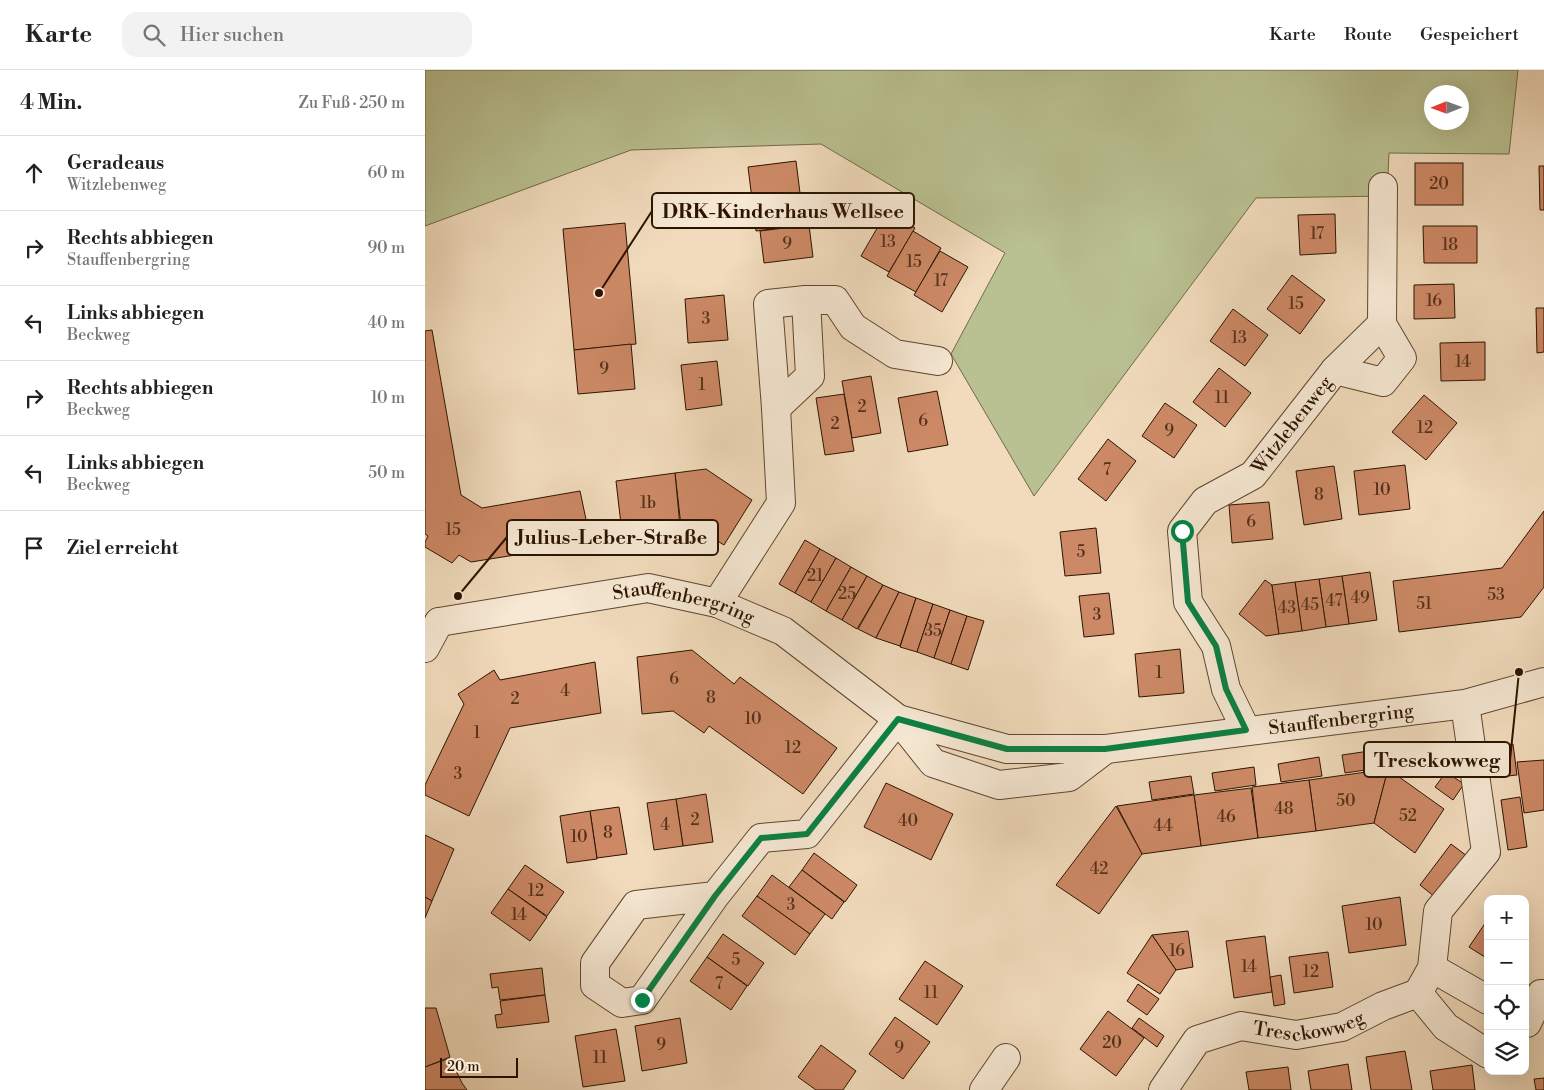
<!DOCTYPE html>
<html lang="de">
<head>
<meta charset="utf-8">
<style>
	body { margin:0; font-family:"Libre Bodoni",serif; background:#f2f2f2; color:#222 }
	.controls { position:absolute; right:15px; bottom:15px; display:grid; overflow:hidden; border-radius:10px; box-shadow:0 5px 20px #0002 }
	.controls button { width:45px; height:45px; display:grid; place-items:center; padding:0; border:0; border-bottom:1px solid #e0e0e0; background:#fff; color:#222; font:25px sans-serif }
	.compass { position:absolute; left:999px; top:15px; width:45px; height:45px; border-radius:50%; background:#fff; box-shadow:0 5px 20px #0002; rotate:269deg }
	.scale { position:absolute; left:15px; bottom:12px; width:78px; box-sizing:border-box; padding-left:5px; border:2px solid #2c1401; border-top:0; font-size:14px; line-height:18px; white-space:nowrap; color:#2c1401; -webkit-text-stroke:4px #f6e8d3; paint-order:stroke }
	.stop { position:absolute; width:15px; height:15px; margin:-11px; border:4px solid #0b8043; border-radius:50%; background:#fff }
	.stop.end { background:#0b8043; border-color:#fff; box-shadow:0 1px 5px #0008 }
	.list { margin:0; padding:0; list-style:none }
	h2 { display:flex; justify-content:space-between; align-items:center; height:65px; margin:0; padding:0 20px; font-size:21px }
	h2 small { font-size:16px; font-weight:400; color:#767676 }
	.list li { display:grid; grid-template-columns:32px 1fr auto; gap:15px; align-items:center; box-sizing:border-box; height:75px; padding:0 20px; border-top:1px solid #e0e0e0 }
	.list b { display:block; font-size:19px; white-space:nowrap }
	.list p { margin:0; font-size:16px; white-space:nowrap; color:#767676 }
	.list em { font-size:16px; font-style:normal; color:#767676 }
	.icon { flex:none; width:28px; height:28px; fill:none; stroke:currentColor; stroke-width:2; stroke-linecap:round; stroke-linejoin:round }
	.map { position:relative; flex:none; width:1119px; height:1020px; overflow:hidden }
	header { display:flex; align-items:center; gap:30px; box-sizing:border-box; height:70px; padding:0 25px; background:#fff; border-bottom:1px solid #e0e0e0 }
	header strong { font-size:24px }
	nav { display:flex; gap:28px; margin-inline-start:auto; font-size:18px }
	.search { width:350px; height:45px; background:#f2f2f2; display:flex; align-items:center; gap:12px; box-sizing:border-box; padding:0 18px; border-radius:15px; color:#767676; font-size:19px }
	main { display:flex }
	aside { flex:1; background:#fff }
	.map>svg:first-child { display:block }
</style>
</head>
<body>
<header>
<strong>Karte</strong>
<div class="search"><svg class="icon" aria-label="search" viewBox="0 0 24 24"><circle cx="10" cy="10" r="6"/><path d="M15 15l6 6"/></svg>Hier suchen</div>
<nav><a>Karte</a><a>Route</a><a>Gespeichert</a></nav>
</header>
<main>
<aside>
<h2>4 Min.<small>Zu Fuß · 250 m</small></h2>
<ul class="list">
<li><svg class="icon" aria-label="ahead" viewBox="0 0 24 24"><path d="M12 20V5M6 11l6-6 6 6"/></svg><div><b>Geradeaus</b><p>Witzlebenweg</p></div><em>60 m</em></li>
<li><svg class="icon" aria-label="right" viewBox="0 0 24 24"><path d="M7 20v-9h11M14 6l5 5-5 5"/></svg><div><b>Rechts abbiegen</b><p>Stauffenbergring</p></div><em>90 m</em></li>
<li><svg class="icon" aria-label="left" viewBox="0 0 24 24"><path d="M17 20v-9H6M10 6l-5 5 5 5"/></svg><div><b>Links abbiegen</b><p>Beckweg</p></div><em>40 m</em></li>
<li><svg class="icon" aria-label="right" viewBox="0 0 24 24"><path d="M7 20v-9h11M14 6l5 5-5 5"/></svg><div><b>Rechts abbiegen</b><p>Beckweg</p></div><em>10 m</em></li>
<li><svg class="icon" aria-label="left" viewBox="0 0 24 24"><path d="M17 20v-9H6M10 6l-5 5 5 5"/></svg><div><b>Links abbiegen</b><p>Beckweg</p></div><em>50 m</em></li>
<li><svg class="icon" aria-label="arrive" viewBox="0 0 24 24"><path d="M6 21V4h12l-3 4 3 4H6"/></svg><div><b>Ziel erreicht</b></div></li>
</ul>
</aside>
<div class="map">
<svg width="1119" height="1020" viewBox="0 0 1119 1020">
	<rect width="100%" height="100%" fill="#f1dbbc"/>
	<filter id="stains"><feTurbulence type="fractalNoise" baseFrequency=".004" numOctaves="4"/><feColorMatrix values="0 0 0 0 .2 0 0 0 0 .09 0 0 0 0 .02 0 0 0 .5 -.17"/></filter>
	<radialGradient id="worn" r=".72"><stop offset=".6" stop-color="#630" stop-opacity="0"/><stop offset="1" stop-color="#630" stop-opacity=".3"/></radialGradient>
	<!-- green -->
	<path fill="#b9c091" stroke="#726a49" fill-rule="evenodd" d="M0,0H1093L1084,84L964,83L962,126L831,128L609,426L526,284L580,183L396,74L206,80L0,156ZM1006,22H1036V52H1006Z"/>
	<!-- building -->
	<g fill="#cd8966" stroke="#2c1401">
		<polygon points="371,91 379,155 331,161 323,97"/>
		<rect x="990" y="93" width="48" height="42"/>
		<polygon points="1114,96 1119,96 1119,140 1115,140"/>
		<polygon points="462,141 490,158 464,202 436,186"/>
		<polygon points="910,144 911,183 875,185 873,145"/>
		<polygon points="200,153 211,274 149,280 138,159"/>
		<polygon points="384,155 388,187 339,193 335,161"/>
		<polygon points="998,156 1052,156 1052,193 999,193"/>
		<polygon points="488,161 516,178 491,222 462,206"/>
		<polygon points="515,181 543,197 517,242 489,225"/>
		<polygon points="867,205 900,230 875,264 842,239"/>
		<polygon points="1029,214 1030,248 989,249 989,215"/>
		<polygon points="299,225 303,270 263,273 260,229"/>
		<polygon points="1111,238 1119,238 1119,282 1112,283"/>
		<polygon points="808,239 843,265 820,296 785,271"/>
		<polygon points="7,260 36,425 57,438 155,421 166,473 46,492 34,485 27,493 0,477 0,472 3,466 0,464 0,261"/>
		<polygon points="1060,272 1060,310 1016,311 1015,273"/>
		<polygon points="206,274 210,319 153,324 149,280"/>
		<polygon points="292,291 297,335 261,340 256,295"/>
		<polygon points="794,298 826,323 800,357 768,332"/>
		<polygon points="446,306 456,363 427,368 417,311"/>
		<polygon points="512,321 523,375 483,382 473,328"/>
		<polygon points="419,324 429,381 400,385 391,328"/>
		<polygon points="999,325 1032,353 1001,390 967,362"/>
		<polygon points="740,333 772,355 749,388 717,366"/>
		<polygon points="683,369 711,391 681,431 653,409"/>
		<polygon points="980,395 985,439 934,445 929,401"/>
		<polygon points="909,396 917,449 879,455 871,401"/>
		<polygon points="281,399 327,430 299,475 265,454 256,456 250,403"/>
		<polygon points="250,403 255,456 197,463 191,411"/>
		<polygon points="844,432 848,469 807,473 804,435"/>
		<polygon points="1119,441 1119,517 1096,547 974,562 968,511 1077,498"/>
		<polygon points="671,458 676,503 640,506 635,462"/>
		<polygon points="380,470 395,479 370,523 354,514"/>
		<polygon points="395,479 411,488 386,532 370,523"/>
		<polygon points="411,488 426,497 401,541 386,532"/>
		<polygon points="426,497 442,506 417,550 401,541"/>
		<polygon points="945,502 952,550 924,554 917,506"/>
		<polygon points="442,506 458,515 432,559 417,550"/>
		<polygon points="917,506 924,554 901,557 894,509"/>
		<polygon points="894,509 901,557 877,561 870,512"/>
		<polygon points="840,510 847,515 854,564 841,566 814,544"/>
		<polygon points="870,512 877,561 854,564 847,515"/>
		<polygon points="458,515 474,522 451,568 433,559"/>
		<polygon points="474,522 491,528 475,576 451,568"/>
		<polygon points="684,523 689,564 659,567 654,526"/>
		<polygon points="491,528 508,534 492,582 475,577"/>
		<polygon points="508,534 525,540 509,588 492,582"/>
		<polygon points="525,540 542,546 526,594 509,588"/>
		<polygon points="542,546 559,551 543,600 526,594"/>
		<polygon points="755,579 759,623 714,627 710,584"/>
		<polygon points="267,580 309,614 315,607 412,678 378,724 284,656 279,663 248,641 217,644 212,587"/>
		<polygon points="170,592 176,643 85,658 44,746 0,725 0,715 39,634 33,624 69,600 75,610"/>
		<polygon points="1088,674 1092,705 1073,707 1069,676"/>
		<polygon points="958,679 961,697 920,703 917,685"/>
		<polygon points="894,687 897,706 856,712 853,694"/>
		<polygon points="1119,690 1119,740 1099,743 1092,692"/>
		<polygon points="829,697 831,715 790,721 787,703"/>
		<polygon points="963,699 949,753 891,761 884,710"/>
		<polygon points="963,699 1019,739 990,783 949,753"/>
		<polygon points="1021,702 1039,714 1028,730 1010,717"/>
		<polygon points="766,706 769,724 727,730 724,712"/>
		<polygon points="884,710 891,761 833,768 827,717"/>
		<polygon points="461,713 528,744 506,790 439,757"/>
		<polygon points="826,718 833,768 776,776 769,725"/>
		<polygon points="281,724 288,772 258,776 251,729"/>
		<polygon points="769,725 776,776 717,784 692,736"/>
		<polygon points="1095,727 1102,777 1083,780 1076,730"/>
		<polygon points="251,729 258,776 229,780 222,733"/>
		<polygon points="691,736 717,784 674,844 631,815"/>
		<polygon points="194,737 202,784 172,788 165,741"/>
		<polygon points="165,741 172,789 142,793 135,746"/>
		<polygon points="0,765 29,779 7,831 0,827"/>
		<polygon points="1026,774 1042,786 1010,827 995,815"/>
		<polygon points="389,783 432,815 420,832 377,800"/>
		<polygon points="100,795 139,822 122,846 83,819"/>
		<polygon points="377,800 419,832 407,849 364,817"/>
		<polygon points="347,805 400,844 385,864 332,826"/>
		<polygon points="83,819 122,847 105,871 66,843"/>
		<polygon points="332,826 385,864 370,885 317,846"/>
		<polygon points="0,827 7,831 0,848"/>
		<polygon points="975,827 981,875 924,883 917,836"/>
		<polygon points="1063,849 1063,889 1044,877"/>
		<polygon points="763,861 768,897 751,900 727,865"/>
		<polygon points="298,864 339,893 323,916 282,887"/>
		<polygon points="727,865 751,900 735,924 702,903"/>
		<polygon points="840,866 847,922 809,928 801,871"/>
		<polygon points="903,882 908,917 869,923 864,887"/>
		<polygon points="282,887 322,916 306,940 265,911"/>
		<polygon points="500,891 538,916 512,955 474,929"/>
		<polygon points="117,898 120,925 75,930 73,917 67,918 65,904"/>
		<polygon points="856,905 860,934 849,936 845,907"/>
		<polygon points="713,914 734,929 722,945 702,931"/>
		<polygon points="120,925 124,952 72,958 70,945 77,944 75,931"/>
		<polygon points="0,938 11,938 25,987 0,997"/>
		<polygon points="683,941 719,968 691,1006 655,979"/>
		<polygon points="470,947 505,972 478,1009 444,984"/>
		<polygon points="255,948 262,993 217,1001 210,956"/>
		<polygon points="714,948 739,966 732,977 707,958"/>
		<polygon points="191,959 200,1011 158,1017 150,966"/>
		<polygon points="396,975 431,1001 418,1020 391,1020 373,1007"/>
		<polygon points="980,981 987,1020 946,1020 941,987"/>
		<polygon points="25,988 37,1013 42,1020 0,1020 0,997"/>
		<polygon points="923,994 927,1020 886,1020 883,1001"/>
		<polygon points="1047,995 1050,1020 1008,1020 1005,1001"/>
		<polygon points="863,997 866,1020 824,1020 821,1002"/>
		<polygon points="1119,1008 1119,1020 1111,1020 1109,1009"/>
	</g>
	<g fill="none" stroke-linecap="round" stroke-linejoin="round">
		<defs>
			<g id="minor">
				<polyline points="910,300 958,312 977,288 957,254 958,117"/>
				<polyline points="351,338 385,306 381,230"/>
				<polyline points="292,533 356,433 351,338 343,234 381,230 410,230 428,257 470,284 513,291"/>
				<path id="s1" d="M14,552L223,518L292,533L358,561L473,649L508,693L574,715L644,707L681,679"/>
				<polyline points="0,578 14,552"/>
				<path id="s2" d="M473,649L582,679H681L1040,634L1119,612"/>
				<path id="s3" d="M821,660L801,619L791,576L763,532L757,461L780,431L828,405L910,300L957,254"/>
				<polyline points="290,826 217,930 197,933 170,915 170,893 211,835 290,826 336,768 382,764 473,649"/>
				<polyline points="1007,898 1063,930"/>
				<polyline points="993,923 1007,898 1013,841 1061,782 1040,634"/>
				<polyline points="1100,952 1102,953 1116,924 1119,924"/>
				<polyline points="559,1020 581,988"/>
				<path id="s4" d="M738,1020L772,970L816,956L871,965L917,957L958,936L993,923L1021,957L1063,984"/>
			</g>
		</defs>
		<!-- minor casing -->
		<use href="#minor" stroke="#5d4630" stroke-width="30"/>
		<!-- minor -->
		<use href="#minor" stroke="#f6e8d3" stroke-width="28"/>
	</g>
	<g fill="none" stroke-linecap="round" stroke-linejoin="round">
		<!-- route -->
		<polyline stroke="#0b8043" stroke-width="6" points="217,930 290,826 336,768 382,764 473,649 582,679 680,679 821,660 801,619 791,576 763,532 757,461"/>
	</g>
	<g text-anchor="middle" dominant-baseline="central" stroke-width="5" stroke-linejoin="round" paint-order="stroke">
		<!-- number labels -->
		<g font-size="16" fill="#54311a">
			<text x="1014" y="114">20</text>
			<text x="892" y="164">17</text>
			<text x="463" y="172">13</text>
			<text x="362" y="174">9</text>
			<text x="1025" y="175">18</text>
			<text x="489" y="192">15</text>
			<text x="516" y="211">17</text>
			<text x="1009" y="231">16</text>
			<text x="871" y="234">15</text>
			<text x="281" y="249">3</text>
			<text x="814" y="268">13</text>
			<text x="1038" y="292">14</text>
			<text x="179" y="299">9</text>
			<text x="277" y="315">1</text>
			<text x="797" y="328">11</text>
			<text x="437" y="337">2</text>
			<text x="498" y="351">6</text>
			<text x="410" y="354">2</text>
			<text x="1000" y="358">12</text>
			<text x="744" y="361">9</text>
			<text x="682" y="400">7</text>
			<text x="957" y="420">10</text>
			<text x="894" y="425">8</text>
			<text x="223" y="433">1b</text>
			<text x="826" y="452">6</text>
			<text x="28" y="460">15</text>
			<text x="656" y="482">5</text>
			<text x="390" y="506">21</text>
			<text x="422" y="524">25</text>
			<text x="1071" y="525">53</text>
			<text x="935" y="528">49</text>
			<text x="909" y="531">47</text>
			<text x="999" y="534">51</text>
			<text x="885" y="535">45</text>
			<text x="862" y="538">43</text>
			<text x="672" y="545">3</text>
			<text x="508" y="561">35</text>
			<text x="734" y="603">1</text>
			<text x="249" y="609">6</text>
			<text x="140" y="621">4</text>
			<text x="286" y="628">8</text>
			<text x="90" y="629">2</text>
			<text x="328" y="649">10</text>
			<text x="52" y="663">1</text>
			<text x="368" y="678">12</text>
			<text x="33" y="704">3</text>
			<text x="921" y="731">50</text>
			<text x="859" y="739">48</text>
			<text x="983" y="746">52</text>
			<text x="801" y="747">46</text>
			<text x="270" y="750">2</text>
			<text x="483" y="751">40</text>
			<text x="240" y="755">4</text>
			<text x="738" y="756">44</text>
			<text x="183" y="763">8</text>
			<text x="154" y="767">10</text>
			<text x="674" y="799">42</text>
			<text x="111" y="821">12</text>
			<text x="366" y="835">3</text>
			<text x="94" y="845">14</text>
			<text x="949" y="855">10</text>
			<text x="752" y="881">16</text>
			<text x="311" y="890">5</text>
			<text x="824" y="897">14</text>
			<text x="886" y="902">12</text>
			<text x="294" y="914">7</text>
			<text x="506" y="923">11</text>
			<text x="687" y="973">20</text>
			<text x="236" y="975">9</text>
			<text x="474" y="978">9</text>
			<text x="175" y="988">11</text>
		</g>
		<!-- street labels -->
		<g font-size="19" fill="#2c1401" stroke="#f6e8d3">
			<text stroke="none"><textPath href="#s3" startOffset="369">Witzlebenweg</textPath></text>
			<text stroke="none"><textPath href="#s1" startOffset="249">Stauffenbergring</textPath></text>
			<text stroke="none"><textPath href="#s2" startOffset="449">Stauffenbergring</textPath></text>
			<text stroke="none"><textPath href="#s4" startOffset="176">Tresckowweg</textPath></text>
		</g>
	</g>
	<!-- callouts -->
	<path fill="none" stroke="#2c1401" stroke-width="2" d="M174 223L227 141M33 526L82 467M1094 602L1085 690"/>
	<g fill="#2c1401" stroke="#f6e8d3" stroke-width="2">
		<circle cx="174" cy="223" r="5"/>
		<circle cx="33" cy="526" r="5"/>
		<circle cx="1094" cy="602" r="5"/>
	</g>
	<g fill="#f6e8d3" stroke="#2c1401" stroke-width="2">
		<rect x="227" y="123" width="262" height="35" rx="5"/>
		<rect x="82" y="450" width="211" height="35" rx="5"/>
		<rect x="939" y="672" width="146" height="35" rx="5"/>
	</g>
	<g font-size="20" text-anchor="middle" font-weight="bold" fill="#2c1401">
		<text x="358" y="148">DRK-Kinderhaus Wellsee</text>
		<text x="187" y="474">Julius-Leber-Straße</text>
		<text x="1012" y="697">Tresckowweg</text>
	</g>
	<rect width="100%" height="100%" filter="url(#stains)"/>
	<rect width="100%" height="100%" fill="url(#worn)"/>
</svg>
<div class="controls">
<button>+</button>
<button>−</button>
<button><svg class="icon" aria-label="locate" viewBox="0 0 24 24"><circle cx="12" cy="12" r="6"/><path d="M12 2v4M12 18v4M2 12h4M18 12h4"/></svg></button>
<button><svg class="icon" aria-label="layers" viewBox="0 0 24 24"><path d="M12 4l9 5-9 5-9-5zM3 14l9 5 9-5"/></svg></button>
</div>
<svg class="compass" viewBox="-18 -18 36 36"><path d="M0-13l5 13h-10z" fill="#e53935"/><path d="M0 13l5-13h-10z" fill="#767676"/></svg>
<div class="scale">20 m</div>
<div class="stop" style="left:757px;top:461px"></div>
<div class="stop end" style="left:217px;top:930px"></div>
</div>
</main>
</body>
</html>
